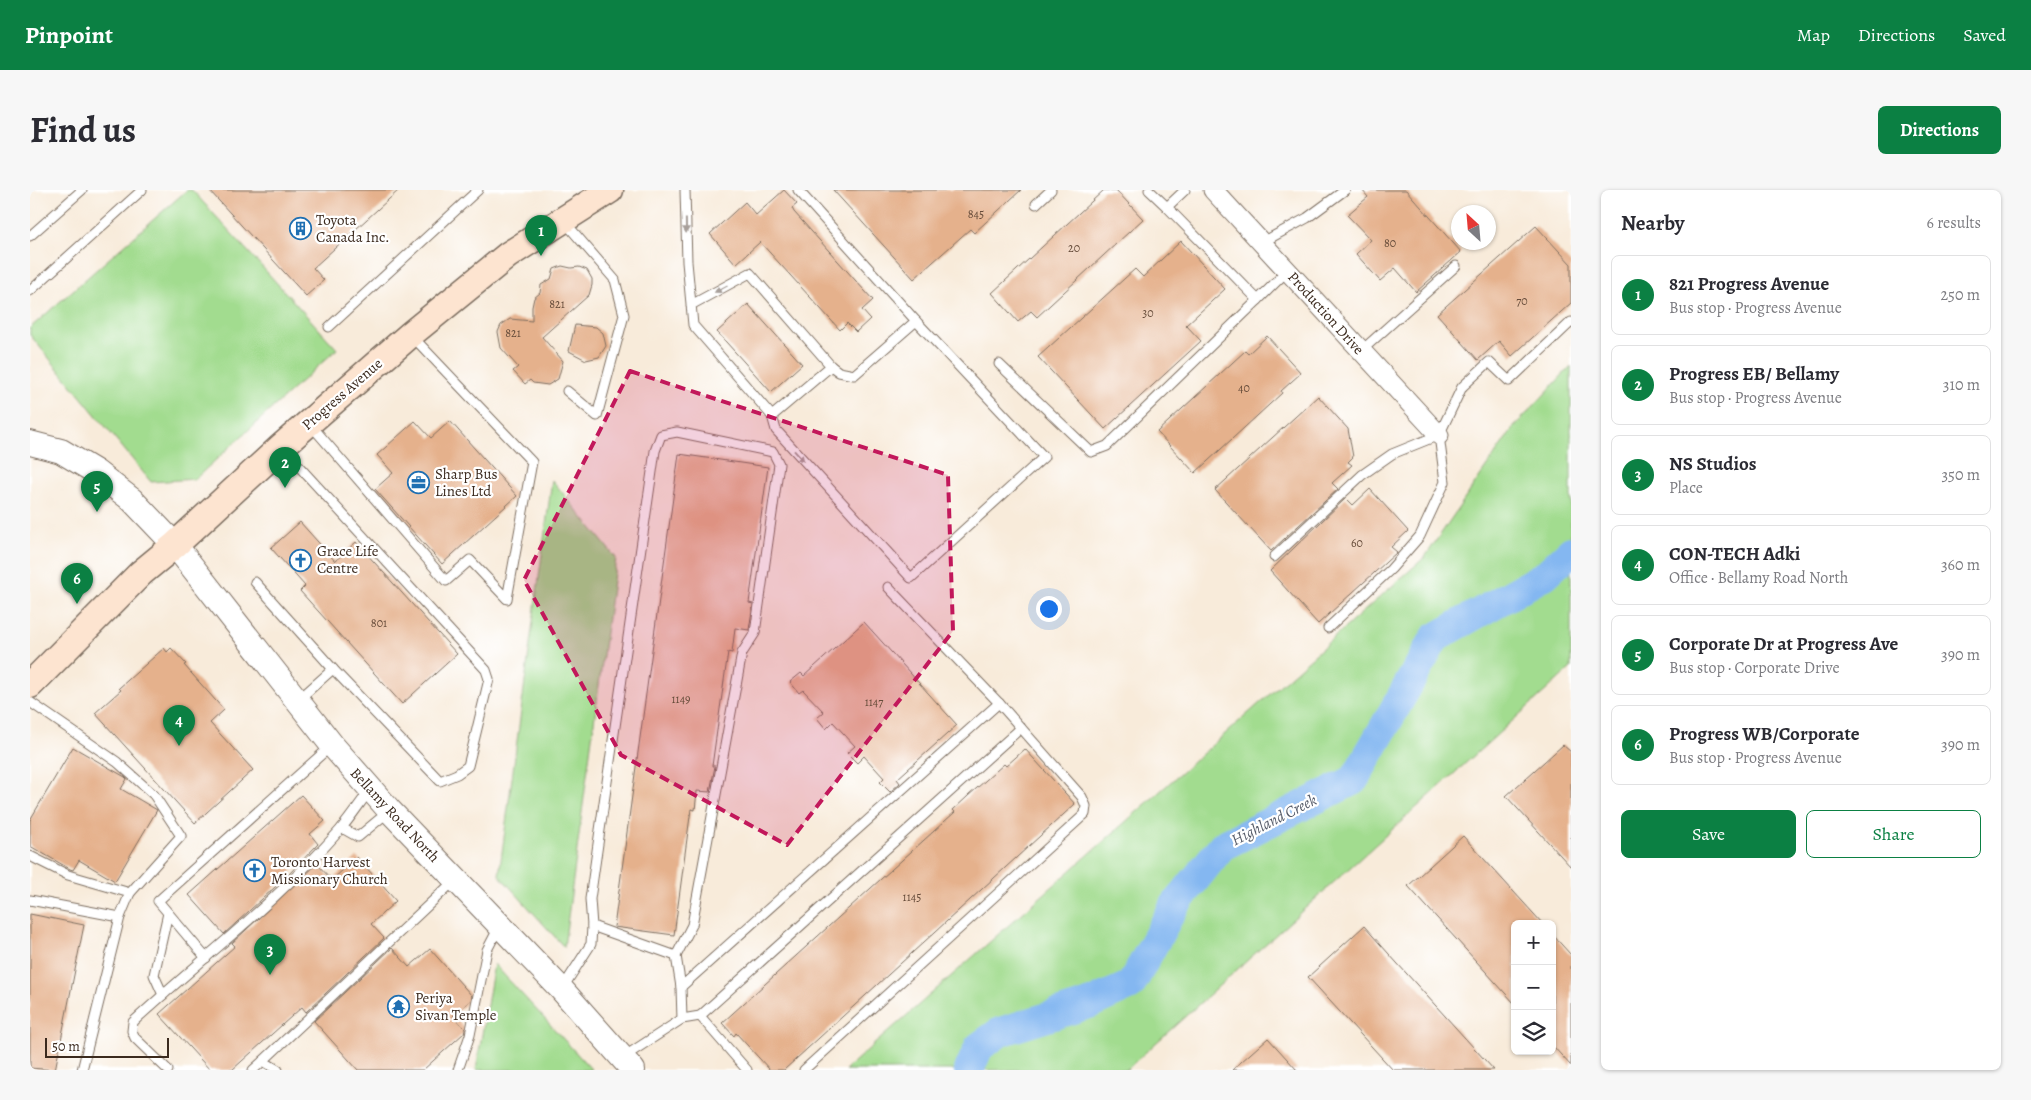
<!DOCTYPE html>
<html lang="en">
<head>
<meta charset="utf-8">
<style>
	body { margin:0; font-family:Alegreya,serif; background:#f7f7f7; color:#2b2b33 }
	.controls { position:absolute; right:15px; bottom:15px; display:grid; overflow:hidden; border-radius:8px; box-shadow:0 1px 4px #0004 }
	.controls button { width:45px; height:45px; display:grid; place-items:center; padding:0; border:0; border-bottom:1px solid #e1e1e2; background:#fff; color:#2b2b33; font:25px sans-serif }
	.compass { position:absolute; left:1421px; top:15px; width:45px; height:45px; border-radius:50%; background:#fff; box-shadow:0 1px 4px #0004; rotate:334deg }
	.scale { position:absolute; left:15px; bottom:12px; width:124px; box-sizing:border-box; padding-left:5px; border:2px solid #3b2a1e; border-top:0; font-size:14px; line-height:18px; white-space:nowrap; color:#3b2a1e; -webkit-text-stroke:4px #fff; paint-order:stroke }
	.you { position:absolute; left:1018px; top:418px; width:18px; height:18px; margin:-12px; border:4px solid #fff; border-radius:50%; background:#1a73e8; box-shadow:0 0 0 8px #1a73e833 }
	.badge { display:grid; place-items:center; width:32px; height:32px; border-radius:50%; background:#0b8043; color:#fff; font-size:16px; font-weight:700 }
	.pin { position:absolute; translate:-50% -41px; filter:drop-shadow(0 1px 2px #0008) }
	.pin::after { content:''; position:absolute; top:26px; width:18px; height:15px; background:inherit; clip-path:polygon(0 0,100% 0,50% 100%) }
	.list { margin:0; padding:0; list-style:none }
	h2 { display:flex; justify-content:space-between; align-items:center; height:65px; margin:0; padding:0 20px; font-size:21px }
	h2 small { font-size:16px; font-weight:400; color:#7c7c81 }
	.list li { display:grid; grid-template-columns:32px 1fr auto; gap:15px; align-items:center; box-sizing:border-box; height:80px; margin:0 10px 10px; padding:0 10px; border:1px solid #e1e1e2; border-radius:8px }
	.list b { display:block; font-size:19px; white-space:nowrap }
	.list p { margin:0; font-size:16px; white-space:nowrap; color:#7c7c81 }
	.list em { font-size:16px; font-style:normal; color:#7c7c81 }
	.actions { display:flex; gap:10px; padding:15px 20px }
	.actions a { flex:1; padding:11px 0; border:1px solid #0b8043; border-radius:8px; text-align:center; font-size:18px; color:#0b8043 }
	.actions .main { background:#0b8043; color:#fff }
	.icon { flex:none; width:28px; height:28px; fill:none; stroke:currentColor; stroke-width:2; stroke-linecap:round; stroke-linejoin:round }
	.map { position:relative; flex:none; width:1541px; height:880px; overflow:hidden; border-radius:8px }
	header { display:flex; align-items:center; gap:30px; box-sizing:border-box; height:70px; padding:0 25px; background:#0b8043; color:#fff }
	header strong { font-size:24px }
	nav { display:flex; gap:28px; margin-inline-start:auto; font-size:18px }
	.intro { display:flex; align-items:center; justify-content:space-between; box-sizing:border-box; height:120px; padding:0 30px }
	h1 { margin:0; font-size:35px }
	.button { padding:12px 22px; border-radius:8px; background:#0b8043; color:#fff; font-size:18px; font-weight:700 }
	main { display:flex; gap:30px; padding:0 30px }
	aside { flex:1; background:#fff; border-radius:8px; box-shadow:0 1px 4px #0004 }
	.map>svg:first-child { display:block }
</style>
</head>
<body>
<header>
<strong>Pinpoint</strong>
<nav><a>Map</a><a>Directions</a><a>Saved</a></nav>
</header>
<div class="intro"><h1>Find us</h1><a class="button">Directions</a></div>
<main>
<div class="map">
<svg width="1541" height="880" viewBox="0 0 1541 880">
	<rect width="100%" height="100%" fill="#fff"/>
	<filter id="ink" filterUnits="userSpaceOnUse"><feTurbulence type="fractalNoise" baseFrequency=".02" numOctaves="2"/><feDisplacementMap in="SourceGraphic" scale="10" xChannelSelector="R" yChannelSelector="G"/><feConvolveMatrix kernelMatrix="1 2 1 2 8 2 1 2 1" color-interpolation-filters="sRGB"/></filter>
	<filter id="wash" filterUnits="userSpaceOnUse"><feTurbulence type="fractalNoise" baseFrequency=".0096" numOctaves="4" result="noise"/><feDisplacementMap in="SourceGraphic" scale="20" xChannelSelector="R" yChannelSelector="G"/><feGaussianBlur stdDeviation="1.12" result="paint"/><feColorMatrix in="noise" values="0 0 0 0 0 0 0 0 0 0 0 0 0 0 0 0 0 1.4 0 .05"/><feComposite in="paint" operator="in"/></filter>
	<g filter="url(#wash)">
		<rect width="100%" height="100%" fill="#f8ebda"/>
		<!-- green -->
		<g fill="#a2dc8f" stroke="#6e8356">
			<polygon points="157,0 162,0 307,159 165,289 121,292 0,145 0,138"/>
			<polygon points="1541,176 1541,478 1096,880 815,880 1395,367 1483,238"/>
			<polygon points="522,290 586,368 534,757 469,685"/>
			<polygon points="464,774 562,880 446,880"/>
		</g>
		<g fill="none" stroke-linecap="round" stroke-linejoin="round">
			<!-- river -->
			<polyline stroke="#84b7f1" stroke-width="30" points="939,880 949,857 970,842 1059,814 1101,795 1145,715 1192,656 1324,590 1405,448 1515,385 1541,361"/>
		</g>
		<g id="blocks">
			<!-- building -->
			<g fill="#e5b18c">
				<polygon points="179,0 369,0 283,78 294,90 276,106"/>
				<polygon points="754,0 767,14 762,18 764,22 843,110 832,120 840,129 826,142 817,133 810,140 730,52 706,74 680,44 715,12 726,25"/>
				<polygon points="803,0 991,0 944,43 940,39 884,89"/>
				<polygon points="1074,0 1086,0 1113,29 1007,127 1001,121 988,132 962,103"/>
				<polygon points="1332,0 1376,0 1431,62 1386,102 1365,78 1350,91 1326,64 1341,50 1317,25 1338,7"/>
				<polygon points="1506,36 1541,74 1541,113 1482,166 1469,151 1448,170 1407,124"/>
				<polygon points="1151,51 1195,99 1156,135 1171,151 1075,239 1008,167 1105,79 1113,87"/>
				<polygon points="532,76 541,78 549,77 557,80 562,89 562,95 559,105 512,147 533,171 528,189 518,195 503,193 500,190 495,194 483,181 488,177 471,158 468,142 471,135 480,129 502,131 502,117 504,108 510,103 511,95 521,89 524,79"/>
				<polygon points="718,114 772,174 741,202 687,142"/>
				<polygon points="545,135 566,137 573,143 576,156 569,167 556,170 539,161"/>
				<polygon points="1237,146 1271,183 1251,201 1252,203 1165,283 1127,242 1215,161 1218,164"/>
				<polygon points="1288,206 1318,239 1323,267 1318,272 1322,275 1302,293 1308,299 1241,361 1185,300"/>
				<polygon points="385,231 401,248 420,231 487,306 412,374 345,299 363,283 347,265"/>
				<polygon points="649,264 738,277 719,413 723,414 719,440 705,438 702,463 698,462 682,576 685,576 680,602 667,601 665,620 661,619 644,745 584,737"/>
				<polygon points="1340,299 1378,341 1361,357 1367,362 1288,434 1240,381 1316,308 1323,315"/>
				<polygon points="270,332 305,371 326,352 427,464 372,514 270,401 275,396 241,358"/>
				<polygon points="834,432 927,535 867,589 870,593 860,602 850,592 854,588 834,566 827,573 817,563 825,556 803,532 796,539 787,528 794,522 773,500 769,503 760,492 771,483 774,486"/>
				<polygon points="134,458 137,462 141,458 156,474 154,475 194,520 180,533 223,580 165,633 65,523 91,500 89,498"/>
				<polygon points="1533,555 1541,562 1541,677 1476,606"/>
				<polygon points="43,557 95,587 97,589 91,599 127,620 85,691 49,670 43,680 40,679 0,656 0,630"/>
				<polygon points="995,559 1045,614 754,880 740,880 706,843 704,846 692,833 925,622 923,620 938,606 974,574 976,576"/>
				<polygon points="271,605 295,631 280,644 288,654 257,686 194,744 159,705"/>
				<polygon points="1433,646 1513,734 1485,734 1485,814 1378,696"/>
				<polygon points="327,667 366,711 341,734 354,748 276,822 272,817 202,880 180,880 129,824 205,756 202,753 287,674 302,690"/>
				<polygon points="0,724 54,735 25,880 0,878"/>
				<polygon points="1334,736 1367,773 1464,880 1363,880 1278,787"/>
				<polygon points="1522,744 1541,765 1541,876 1522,855"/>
				<polygon points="362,758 379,777 400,759 442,806 441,810 423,826 435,839 434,843 393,880 328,880 284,831"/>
				<polygon points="1238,848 1267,880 1202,880"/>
			</g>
		</g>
	</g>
	<g filter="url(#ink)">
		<use href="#blocks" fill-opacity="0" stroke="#7d6e60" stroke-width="1"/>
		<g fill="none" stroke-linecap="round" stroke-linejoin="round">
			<defs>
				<g id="service">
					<polyline points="655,0 657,72 663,135 742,226 801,176 720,83 661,115"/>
					<polyline points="1119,0 1137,17"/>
					<polyline points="1006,14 1021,0"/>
					<polyline points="534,31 585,90 594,125 567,226 537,201"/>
					<polyline points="0,46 52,0"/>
					<polyline points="1231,53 1277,28 1315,0"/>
					<polyline points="0,101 112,0"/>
					<polyline points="1228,110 1257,81"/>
					<polyline points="299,137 448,0"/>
					<polyline points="1331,161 1426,76"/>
					<polyline points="969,174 1061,262 1077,256 1228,110 1137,17 1155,0"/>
					<polyline points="801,176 809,182 824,185 886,131"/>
					<polyline points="742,226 746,240 881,388 1014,267 886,131 768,0"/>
					<polyline points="280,234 416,391 440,370 477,409 502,272 382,146"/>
					<polyline points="252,258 456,480 459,489 438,576 427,584 410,591 303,479"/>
					<polyline points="1244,367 1332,285 1362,264 1409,245"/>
					<polyline points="225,392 303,479 267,511"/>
					<polyline points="1298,438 1361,379 1390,346 1415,292 1409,245 1432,197 1459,172 1479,191 1541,132"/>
					<polyline points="0,512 87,572 124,605 151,646 100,703 90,727"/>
					<polyline points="312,638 328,647 358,622"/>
					<polyline points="0,666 38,685 100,703"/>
					<polyline points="0,710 90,727 52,880"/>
					<polyline points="562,736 646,766"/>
					<polyline points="176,768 128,711 302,555"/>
					<polyline points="651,797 969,513"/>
					<polyline points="532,799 561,754 562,736 560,709 625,261 631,245 647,242 743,262 749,274 725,443 712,463 662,735 646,766 651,797 652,829"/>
					<polyline points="133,805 124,785 138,723"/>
					<polyline points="670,826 991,538"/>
					<polyline points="592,868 652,829 670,826 717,880"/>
					<path d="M138,880L105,848L102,841L103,832C172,768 248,711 310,640C321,627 330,613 340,600"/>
					<polyline points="223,880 233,871"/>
					<polyline points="248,880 233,871 425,690"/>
					<polyline points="428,880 440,845 457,760 469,737"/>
					<polyline points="774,880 1055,624 1056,616 1052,607 969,513 858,397"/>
				</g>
				<polyline id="minor" points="1183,0 1409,245"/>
				<polyline id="tertiary" points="0,253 31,261 66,282 102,310 145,355 302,555 360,621 532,800 603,880"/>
				<polyline id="secondary" points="0,495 111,383 145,355 251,257 381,144 478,65 580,0"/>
			</defs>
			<!-- service casing -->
			<use href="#service" stroke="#7d6e60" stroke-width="11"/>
			<!-- minor casing -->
			<use href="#minor" stroke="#7d6e60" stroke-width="21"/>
			<!-- tertiary casing -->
			<use href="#tertiary" stroke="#7d6e60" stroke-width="26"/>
			<!-- secondary casing -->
			<use href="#secondary" stroke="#7d6e60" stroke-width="29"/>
			<!-- service -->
			<use href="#service" stroke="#fff" stroke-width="9"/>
			<!-- minor -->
			<use href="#minor" stroke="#fff" stroke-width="19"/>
			<!-- tertiary -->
			<use href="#tertiary" stroke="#fff" stroke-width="24"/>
			<!-- secondary -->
			<use href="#secondary" stroke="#fde4d0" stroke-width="26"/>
		</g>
		<!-- one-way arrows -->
		<defs><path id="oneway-solid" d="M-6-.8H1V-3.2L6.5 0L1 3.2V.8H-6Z" transform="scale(1.25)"/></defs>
		<g fill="#a79f9a">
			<use href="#oneway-solid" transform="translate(656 36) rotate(89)"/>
			<use href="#oneway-solid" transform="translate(691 99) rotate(152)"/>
			<use href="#oneway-solid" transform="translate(769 266) rotate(48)"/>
		</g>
	</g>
	<!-- marked area -->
	<path fill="#c2185b" fill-opacity="0.2" stroke="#c2185b" stroke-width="4" stroke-dasharray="10 6" stroke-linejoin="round" d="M600,181L918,285L923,441L757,655L591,565L494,390Z"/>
	<!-- icons -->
	<defs>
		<symbol id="building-ring" viewBox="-11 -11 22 22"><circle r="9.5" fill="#fff" stroke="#1f6fb2" stroke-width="1.5"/><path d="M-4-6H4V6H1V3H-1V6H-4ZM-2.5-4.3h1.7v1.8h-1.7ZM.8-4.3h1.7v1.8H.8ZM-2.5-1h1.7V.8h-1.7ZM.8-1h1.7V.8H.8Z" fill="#1f6fb2"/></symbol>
		<symbol id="office-ring" viewBox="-11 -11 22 22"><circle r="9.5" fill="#fff" stroke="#1f6fb2" stroke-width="1.5"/><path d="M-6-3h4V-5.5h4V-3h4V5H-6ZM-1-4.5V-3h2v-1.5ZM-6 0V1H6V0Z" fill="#1f6fb2"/></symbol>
		<symbol id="church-ring" viewBox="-11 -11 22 22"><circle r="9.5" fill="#fff" stroke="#1f6fb2" stroke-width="1.5"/><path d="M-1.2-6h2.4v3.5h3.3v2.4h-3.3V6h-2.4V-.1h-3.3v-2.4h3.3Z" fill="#1f6fb2"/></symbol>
		<symbol id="temple-ring" viewBox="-11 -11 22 22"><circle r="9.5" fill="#fff" stroke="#1f6fb2" stroke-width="1.5"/><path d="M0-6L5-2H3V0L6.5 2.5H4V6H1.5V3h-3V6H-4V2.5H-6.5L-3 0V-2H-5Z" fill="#1f6fb2"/></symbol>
	</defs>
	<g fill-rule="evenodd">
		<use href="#building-ring" x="258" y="26" width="25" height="25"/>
		<use href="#office-ring" x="376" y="280" width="25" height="25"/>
		<use href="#church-ring" x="258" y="358" width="25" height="25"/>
		<use href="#church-ring" x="212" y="668" width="25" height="25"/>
		<use href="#temple-ring" x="356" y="804" width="25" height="25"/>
	</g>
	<g text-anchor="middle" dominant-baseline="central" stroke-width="4.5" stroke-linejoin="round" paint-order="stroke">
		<!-- number labels -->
		<g font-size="12" fill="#664c3a">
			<text x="946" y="24">845</text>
			<text x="1360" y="53">80</text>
			<text x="1044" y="58">20</text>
			<text x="1492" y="111">70</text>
			<text x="527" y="114">821</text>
			<text x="1118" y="123">30</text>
			<text x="483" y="143">821</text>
			<text x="1214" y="198">40</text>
			<text x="1327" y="353">60</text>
			<text x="349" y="433">801</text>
			<text x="651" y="509">1149</text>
			<text x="844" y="512">1147</text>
			<text x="882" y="707">1145</text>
		</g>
		<!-- poi labels -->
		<g font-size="15" fill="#3b2a1e" stroke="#fff" text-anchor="start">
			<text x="286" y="30">Toyota<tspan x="286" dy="17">Canada Inc.</tspan></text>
			<text x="405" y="284">Sharp Bus<tspan x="405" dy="17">Lines Ltd</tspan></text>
			<text x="287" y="361">Grace Life<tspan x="287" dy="17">Centre</tspan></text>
			<text x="241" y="672">Toronto Harvest<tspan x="241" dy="17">Missionary Church</tspan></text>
			<text x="385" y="808">Periya<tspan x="385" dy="17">Sivan Temple</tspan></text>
		</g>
		<!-- street labels -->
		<g font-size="15" fill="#3b2a1e" stroke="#fff">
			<text transform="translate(1296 123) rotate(48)">Production Drive</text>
			<text transform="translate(312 204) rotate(-41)">Progress Avenue</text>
			<text transform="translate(365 625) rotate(47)">Bellamy Road North</text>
		</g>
		<!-- water labels -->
		<g font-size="16" font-style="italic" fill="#555b68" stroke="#fff">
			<text transform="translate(1244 630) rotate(-27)">Highland Creek</text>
		</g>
	</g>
</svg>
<div class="controls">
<button>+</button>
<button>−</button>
<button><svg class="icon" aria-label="layers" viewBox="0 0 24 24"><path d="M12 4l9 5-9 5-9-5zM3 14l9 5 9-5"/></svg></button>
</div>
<svg class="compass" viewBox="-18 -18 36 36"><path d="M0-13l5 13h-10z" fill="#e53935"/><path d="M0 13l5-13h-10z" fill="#7c7c81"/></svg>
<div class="scale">50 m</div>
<div class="you"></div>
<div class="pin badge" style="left:511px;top:66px">1</div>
<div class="pin badge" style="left:255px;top:298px">2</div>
<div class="pin badge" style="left:240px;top:785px">3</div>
<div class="pin badge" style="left:149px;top:556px">4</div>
<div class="pin badge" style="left:67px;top:322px">5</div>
<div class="pin badge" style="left:47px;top:414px">6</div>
</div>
<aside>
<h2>Nearby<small>6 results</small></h2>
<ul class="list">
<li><span class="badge">1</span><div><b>821 Progress Avenue</b><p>Bus stop · Progress Avenue</p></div><em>250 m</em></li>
<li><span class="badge">2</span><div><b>Progress EB/ Bellamy</b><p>Bus stop · Progress Avenue</p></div><em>310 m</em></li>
<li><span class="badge">3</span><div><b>NS Studios</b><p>Place</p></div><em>350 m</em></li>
<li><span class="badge">4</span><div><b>CON-TECH Adki</b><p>Office · Bellamy Road North</p></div><em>360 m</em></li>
<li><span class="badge">5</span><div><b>Corporate Dr at Progress Ave</b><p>Bus stop · Corporate Drive</p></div><em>390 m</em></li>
<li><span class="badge">6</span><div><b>Progress WB/Corporate</b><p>Bus stop · Progress Avenue</p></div><em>390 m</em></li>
</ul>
<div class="actions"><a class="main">Save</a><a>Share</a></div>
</aside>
</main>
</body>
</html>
